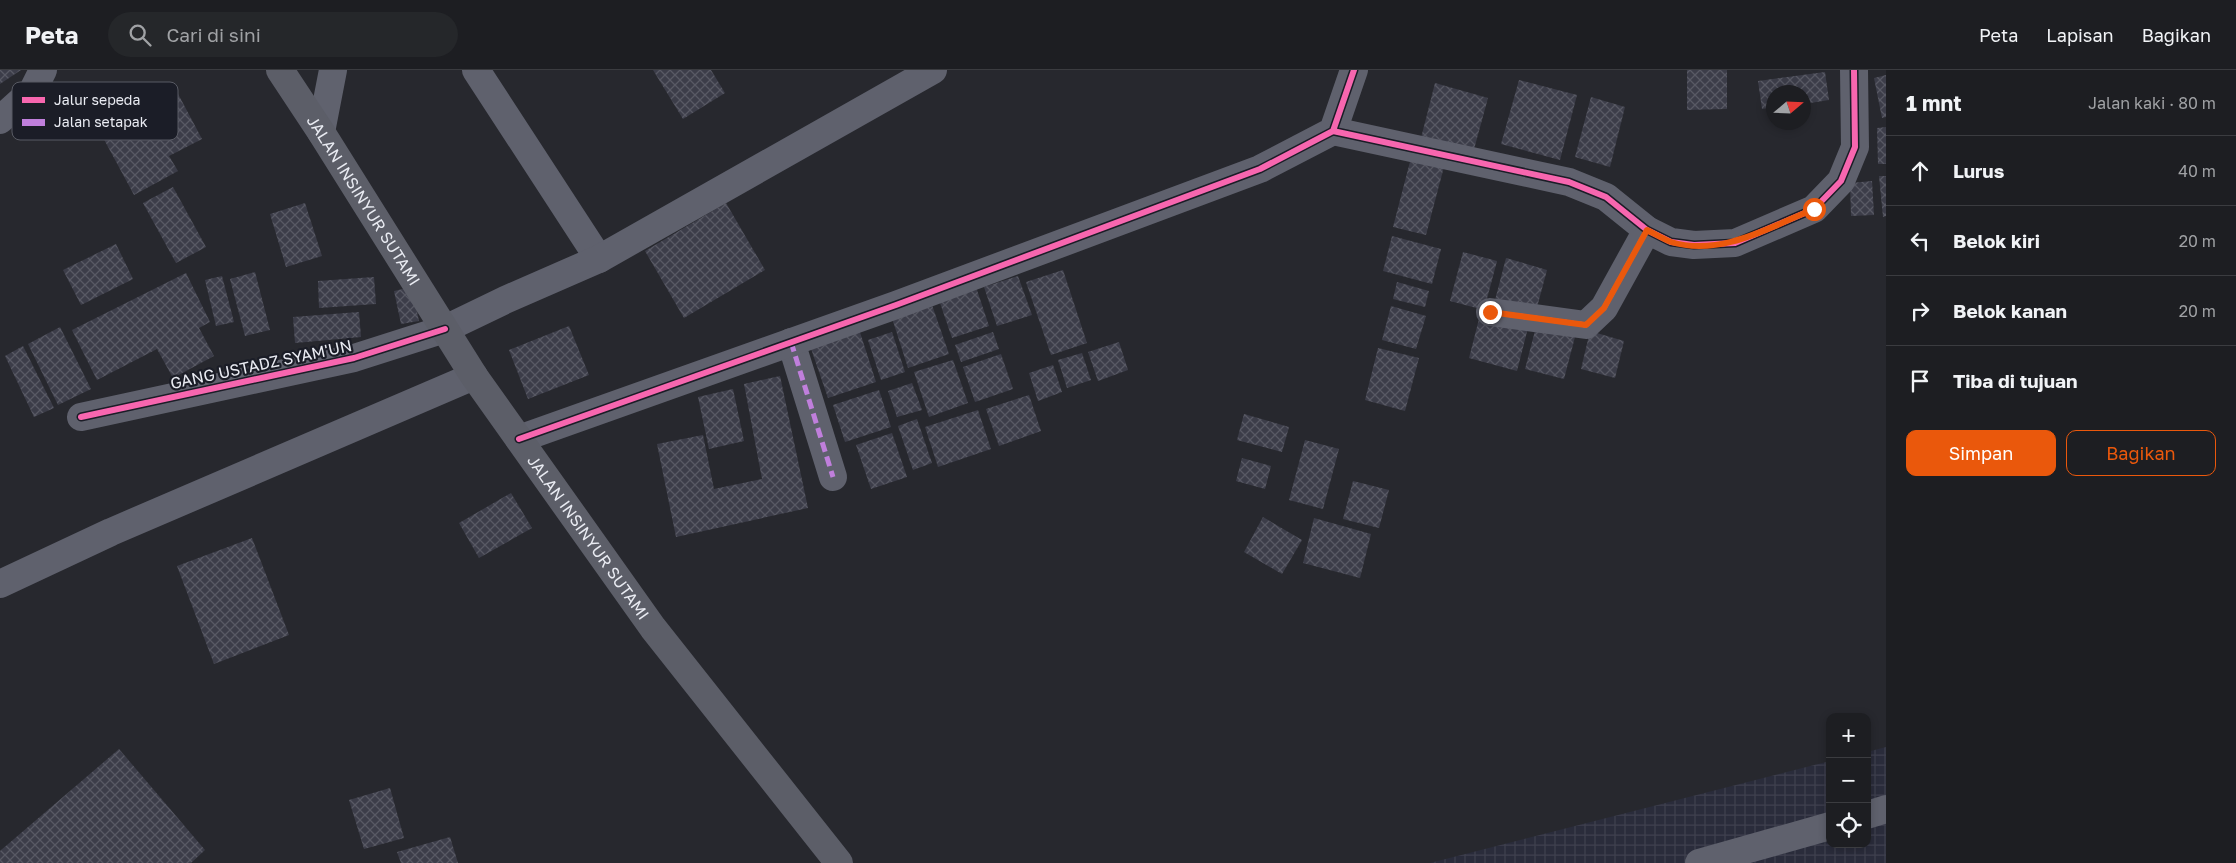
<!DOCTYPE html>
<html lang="id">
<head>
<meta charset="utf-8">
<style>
	body { margin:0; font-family:"Golos Text",sans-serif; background:#25272a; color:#f1f3f6 }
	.controls { position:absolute; right:15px; bottom:15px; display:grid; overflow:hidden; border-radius:10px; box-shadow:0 2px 8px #0003 }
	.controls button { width:45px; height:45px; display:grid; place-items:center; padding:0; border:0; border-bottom:1px solid #3b3c40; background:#1d1e22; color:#f1f3f6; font:25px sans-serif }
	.compass { position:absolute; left:1766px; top:15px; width:45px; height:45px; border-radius:50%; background:#1d1e22; box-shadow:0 2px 8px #0003; rotate:71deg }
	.stop { position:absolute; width:15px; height:15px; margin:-11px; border:4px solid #ea580c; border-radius:50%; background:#fff }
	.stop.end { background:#ea580c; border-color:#fff; box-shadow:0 1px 5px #0008 }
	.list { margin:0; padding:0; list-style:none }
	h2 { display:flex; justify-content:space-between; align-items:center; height:65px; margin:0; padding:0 20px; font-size:21px }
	h2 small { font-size:16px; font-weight:400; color:#a0a2a5 }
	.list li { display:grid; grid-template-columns:32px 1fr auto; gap:15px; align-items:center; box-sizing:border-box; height:70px; padding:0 20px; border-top:1px solid #3b3c40 }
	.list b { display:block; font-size:19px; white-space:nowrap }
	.list em { font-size:16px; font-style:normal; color:#a0a2a5 }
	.actions { display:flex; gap:10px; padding:15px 20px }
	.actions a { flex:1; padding:11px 0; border:1px solid #ea580c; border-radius:10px; text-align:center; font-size:18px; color:#ea580c }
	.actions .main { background:#ea580c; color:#fff }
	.icon { flex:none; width:28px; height:28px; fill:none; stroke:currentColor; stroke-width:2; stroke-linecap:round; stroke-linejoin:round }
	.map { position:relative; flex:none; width:1886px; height:793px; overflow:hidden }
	header { display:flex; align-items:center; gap:30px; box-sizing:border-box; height:70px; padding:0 25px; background:#1d1e22; border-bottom:1px solid #3b3c40 }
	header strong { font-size:24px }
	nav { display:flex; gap:28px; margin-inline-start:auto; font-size:18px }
	.search { width:350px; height:45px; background:#25272a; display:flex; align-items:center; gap:12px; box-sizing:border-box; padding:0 18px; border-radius:28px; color:#a0a2a5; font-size:19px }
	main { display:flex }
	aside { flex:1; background:#1d1e22 }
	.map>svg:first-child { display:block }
</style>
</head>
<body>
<header>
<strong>Peta</strong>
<div class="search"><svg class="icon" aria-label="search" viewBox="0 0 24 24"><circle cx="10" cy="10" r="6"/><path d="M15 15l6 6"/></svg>Cari di sini</div>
<nav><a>Peta</a><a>Lapisan</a><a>Bagikan</a></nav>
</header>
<main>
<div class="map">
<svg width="1886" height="793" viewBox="0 0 1886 793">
	<defs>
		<pattern id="industrial-grid" width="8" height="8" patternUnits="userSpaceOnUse" patternTransform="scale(1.25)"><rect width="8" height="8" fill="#2a2c3b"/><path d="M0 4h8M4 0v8" fill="none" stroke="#3f404e"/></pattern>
		<pattern id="building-cross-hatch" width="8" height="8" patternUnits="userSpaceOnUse" patternTransform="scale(1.25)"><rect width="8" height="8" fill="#3c3d49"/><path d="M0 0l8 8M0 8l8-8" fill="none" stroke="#585964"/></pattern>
	</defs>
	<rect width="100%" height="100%" fill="#27282e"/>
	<!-- industrial -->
	<polygon fill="url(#industrial-grid)" points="1886,677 1886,793 1430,793 1830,691 1830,774 1867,774 1867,682"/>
	<!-- building -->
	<g fill="url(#building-cross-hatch)">
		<polygon points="0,0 21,0 0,14"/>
		<polygon points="653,0 711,0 725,23 683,49"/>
		<polygon points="1687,0 1727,0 1727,39 1687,40"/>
		<polygon points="1825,2 1829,30 1804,34 1804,22 1774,22 1774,37 1762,39 1758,11"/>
		<polygon points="1886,5 1886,47 1882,48 1874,8"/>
		<polygon points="1519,10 1577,25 1560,90 1501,74"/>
		<polygon points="1435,13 1488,28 1473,83 1421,68"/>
		<polygon points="176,20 202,69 169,86 178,101 134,125 100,62"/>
		<polygon points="1591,27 1625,37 1610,97 1575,87"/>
		<polygon points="1886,57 1886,94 1878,94 1877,58"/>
		<polygon points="1412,84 1445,93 1426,165 1393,157"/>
		<polygon points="1879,106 1886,106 1886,146 1883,147"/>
		<polygon points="1872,111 1874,145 1851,146 1850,113"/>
		<polygon points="173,117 206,177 176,193 143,133"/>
		<polygon points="305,133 322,186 286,197 270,144"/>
		<polygon points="726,133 765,200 684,248 645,181"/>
		<polygon points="1392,166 1441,179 1432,214 1383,201"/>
		<polygon points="116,174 133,209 81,235 63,200"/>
		<polygon points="1463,182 1497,191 1484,240 1450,231"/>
		<polygon points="1506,188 1547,200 1535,245 1494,234"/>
		<polygon points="1063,200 1087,273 1051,285 1026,212"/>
		<polygon points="255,202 270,260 245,266 230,209"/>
		<polygon points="186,203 210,252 199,258 214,286 173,308 157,279 97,310 72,260"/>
		<polygon points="222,206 234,252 216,256 205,210"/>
		<polygon points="1018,206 1032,245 997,256 984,217"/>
		<polygon points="374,207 376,234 319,238 318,211"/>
		<polygon points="1397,212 1429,221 1425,237 1393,229"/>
		<polygon points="412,217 419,251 401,254 394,221"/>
		<polygon points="976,217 989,256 952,268 939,230"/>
		<polygon points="932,235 949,284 908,298 892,248"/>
		<polygon points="1391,236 1426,246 1416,279 1382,270"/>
		<polygon points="1481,241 1529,254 1517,301 1469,288"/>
		<polygon points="359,242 361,267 295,273 293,247"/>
		<polygon points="857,253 876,312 828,328 808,270"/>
		<polygon points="569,256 589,305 528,329 509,280"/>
		<polygon points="60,257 91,319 58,335 28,274"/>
		<polygon points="1536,257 1575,267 1564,309 1525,299"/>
		<polygon points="1590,261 1624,271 1615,308 1581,299"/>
		<polygon points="892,262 905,302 881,310 868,270"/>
		<polygon points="993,262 999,279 961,292 955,275"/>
		<polygon points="1119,272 1128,300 1098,311 1088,282"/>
		<polygon points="23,276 54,338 34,347 5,286"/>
		<polygon points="1378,278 1419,288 1405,341 1365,330"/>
		<polygon points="1082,283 1091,310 1067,318 1058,290"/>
		<polygon points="1001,284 1013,319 975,332 963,297"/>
		<polygon points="953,290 968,333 929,347 914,302"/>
		<polygon points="1053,295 1062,322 1038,331 1029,303"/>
		<polygon points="780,306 808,438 676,467 657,374 703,365 714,419 762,409 744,314"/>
		<polygon points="912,313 922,340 897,347 888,321"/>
		<polygon points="733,319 744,371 709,379 698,327"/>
		<polygon points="879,320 891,357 845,372 833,335"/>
		<polygon points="1029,325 1041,361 999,376 986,339"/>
		<polygon points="978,340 991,379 938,397 925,357"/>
		<polygon points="1244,344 1289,357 1282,382 1237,370"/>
		<polygon points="917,349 932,393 913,400 898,356"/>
		<polygon points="892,363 907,407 871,419 856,375"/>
		<polygon points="1305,370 1339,379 1323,439 1289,430"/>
		<polygon points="1242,388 1271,396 1265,419 1236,411"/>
		<polygon points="1353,411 1389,420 1379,458 1343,449"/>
		<polygon points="511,423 532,458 479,488 459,453"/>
		<polygon points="1263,447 1302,470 1282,504 1244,482"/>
		<polygon points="1314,448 1371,464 1360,508 1303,493"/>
		<polygon points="252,468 289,565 214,594 177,496"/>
		<polygon points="119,679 205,780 191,793 0,793 0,781"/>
		<polygon points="390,718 404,768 364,779 349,730"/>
		<polygon points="450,767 458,793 401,793 397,782"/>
	</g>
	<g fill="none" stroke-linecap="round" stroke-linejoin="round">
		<!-- minor -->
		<g stroke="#5f616d" stroke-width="28">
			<polyline points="476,0 599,189"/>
			<polyline points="0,50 33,20 43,0"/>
			<polyline points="1333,61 1569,112 1606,127 1647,160 1671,172 1694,175 1735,173 1814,139 1841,111 1855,77 1854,0"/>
			<polyline points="1490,242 1586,255 1604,238 1647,160"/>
			<polyline points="791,272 833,407"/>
			<polyline points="81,347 354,288 445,259 505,230 599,189 933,0"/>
			<polyline points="519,369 896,235 1260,99 1333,61 1354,0"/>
			<polyline points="0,514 111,462 474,306"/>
			<polyline points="1867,745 1886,739"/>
			<polyline points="1699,793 1830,756"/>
		</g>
		<!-- major -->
		<polyline stroke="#60626e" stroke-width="28" points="321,62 333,0"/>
		<!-- highway -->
		<path stroke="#5c5e68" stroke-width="28" id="s1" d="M280,0L321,62L474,306L653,558L839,793"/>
		<!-- quiet -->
		<g stroke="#c07fdc" stroke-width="5" stroke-dasharray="10 5" stroke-linecap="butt">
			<polyline points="1490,242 1586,255 1604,238 1647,160"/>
			<polyline points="791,272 833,407"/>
		</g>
		<defs>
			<g id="cycleway">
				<polyline points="1333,61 1569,112 1606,127 1647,160 1671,172 1694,175 1735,173 1814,139 1841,111 1855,77 1854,0"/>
				<polyline points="81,347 354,288 445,259"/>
				<polyline points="519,369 896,235 1260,99 1333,61 1354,0"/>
			</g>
		</defs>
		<!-- cycleway casing -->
		<use href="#cycleway" stroke="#1b1d27" stroke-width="9"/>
		<!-- cycleway -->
		<use href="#cycleway" stroke="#f766af" stroke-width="6"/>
	</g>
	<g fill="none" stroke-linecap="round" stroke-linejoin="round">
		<!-- route -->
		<path stroke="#ea580c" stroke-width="6" d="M1490,242L1586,255L1604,238L1647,160C1655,164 1663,169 1671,172C1721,187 1770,157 1814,139"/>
	</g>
	<g text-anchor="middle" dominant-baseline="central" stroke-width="4.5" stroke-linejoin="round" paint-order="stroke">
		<!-- street labels -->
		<g font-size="16" fill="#e9ebf2" stroke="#1b1d27">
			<text stroke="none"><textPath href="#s1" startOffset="155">JALAN INSINYUR SUTAMI</textPath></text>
			<text transform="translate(261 294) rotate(-12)">GANG USTADZ SYAM'UN</text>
			<text stroke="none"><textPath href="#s1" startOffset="560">JALAN INSINYUR SUTAMI</textPath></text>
		</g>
	</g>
	<!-- legend -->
	<rect x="12" y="12" width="166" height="58" rx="8" fill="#1b1d27" stroke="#595b64" stroke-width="1"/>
	<rect x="22" y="27" width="23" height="6" fill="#f766af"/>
	<rect x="22" y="49" width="23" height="7" fill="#c07fdc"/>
	<g font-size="14" fill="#e9ebf2">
		<text x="54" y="35">Jalur sepeda</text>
		<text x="54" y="57">Jalan setapak</text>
	</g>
</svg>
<div class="controls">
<button>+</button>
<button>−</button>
<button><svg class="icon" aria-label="locate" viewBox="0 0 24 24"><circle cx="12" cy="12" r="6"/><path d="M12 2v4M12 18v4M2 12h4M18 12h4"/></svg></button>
</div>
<svg class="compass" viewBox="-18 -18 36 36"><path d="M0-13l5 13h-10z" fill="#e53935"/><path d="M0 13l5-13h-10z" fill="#a0a2a5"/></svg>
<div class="stop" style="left:1814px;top:139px"></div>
<div class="stop end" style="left:1490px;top:242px"></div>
</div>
<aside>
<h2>1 mnt<small>Jalan kaki · 80 m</small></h2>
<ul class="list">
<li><svg class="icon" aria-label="ahead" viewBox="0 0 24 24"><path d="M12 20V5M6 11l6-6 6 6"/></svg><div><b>Lurus</b></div><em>40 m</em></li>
<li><svg class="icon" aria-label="left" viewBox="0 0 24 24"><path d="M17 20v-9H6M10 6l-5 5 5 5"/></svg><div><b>Belok kiri</b></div><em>20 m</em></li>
<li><svg class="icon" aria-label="right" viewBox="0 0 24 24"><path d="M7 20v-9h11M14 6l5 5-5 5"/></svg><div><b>Belok kanan</b></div><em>20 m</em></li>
<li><svg class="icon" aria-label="arrive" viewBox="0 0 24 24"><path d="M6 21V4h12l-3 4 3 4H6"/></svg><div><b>Tiba di tujuan</b></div></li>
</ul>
<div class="actions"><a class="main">Simpan</a><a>Bagikan</a></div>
</aside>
</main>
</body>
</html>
